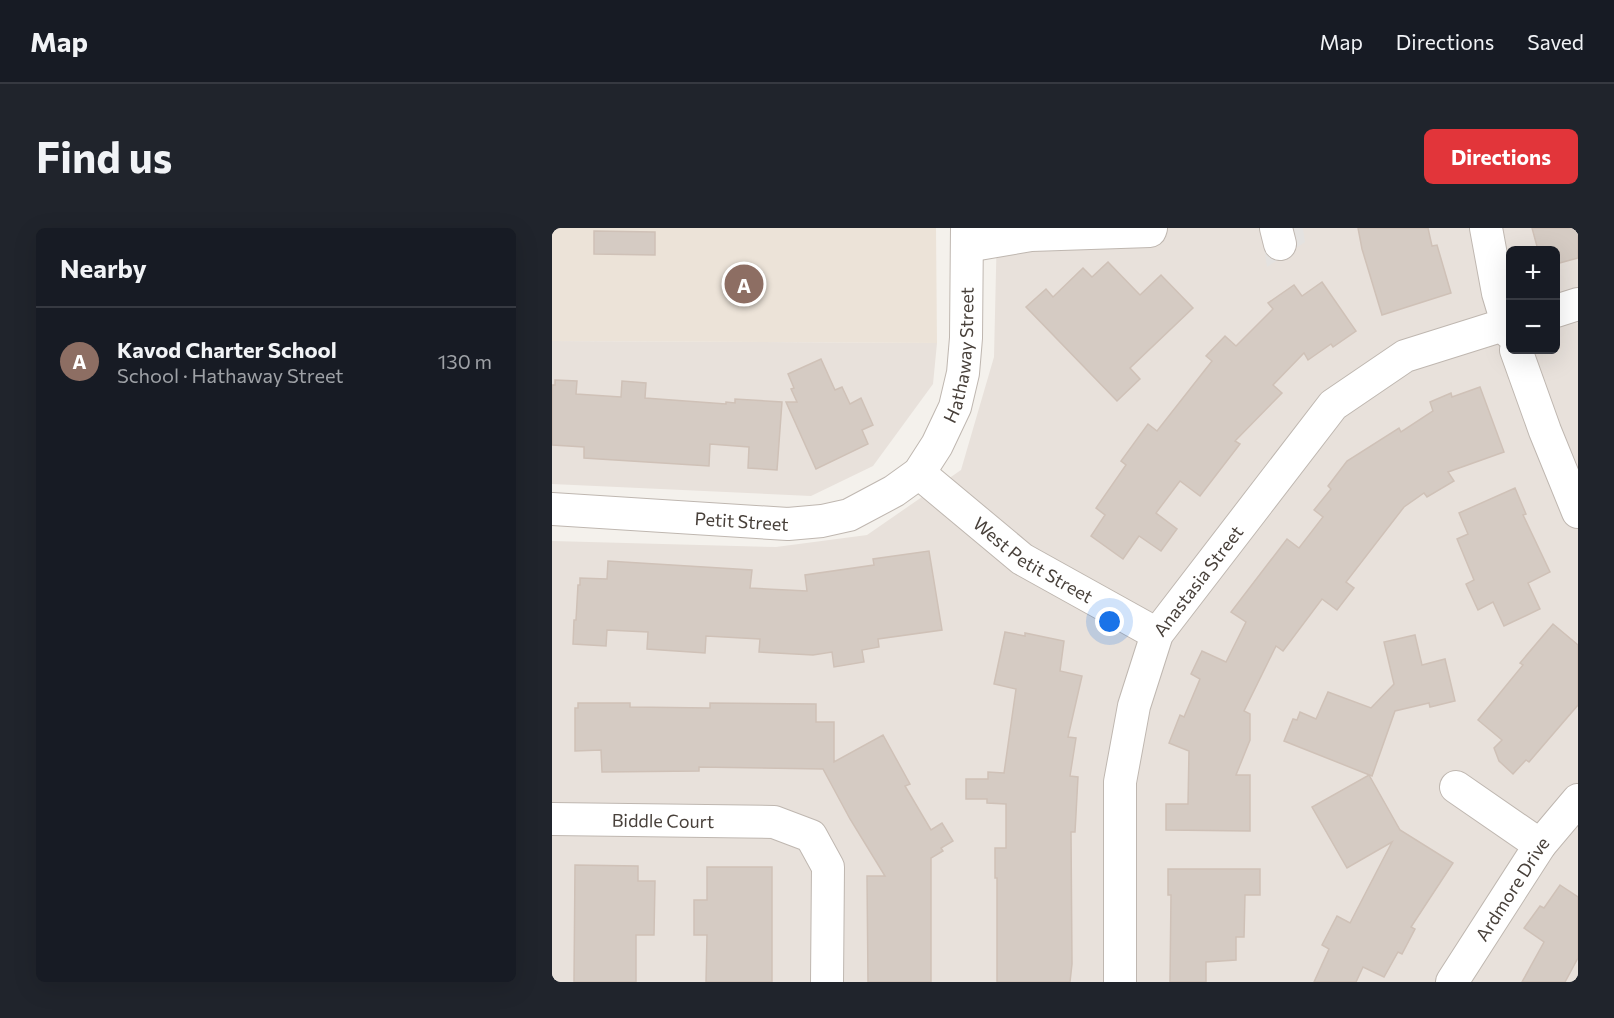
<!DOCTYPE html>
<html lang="en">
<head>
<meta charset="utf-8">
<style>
	body { margin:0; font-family:Commissioner,sans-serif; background:#20242c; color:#f1f3f6 }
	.controls { position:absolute; right:18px; top:18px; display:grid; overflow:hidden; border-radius:9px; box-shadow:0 6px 24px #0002 }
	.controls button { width:54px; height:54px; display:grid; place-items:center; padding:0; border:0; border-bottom:2px solid #363941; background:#171b24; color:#f1f3f6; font:30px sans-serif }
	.you { position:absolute; left:558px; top:394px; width:21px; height:21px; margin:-15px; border:4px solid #fff; border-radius:50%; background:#1a73e8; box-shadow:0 0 0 9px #1a73e833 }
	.badge { display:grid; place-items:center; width:39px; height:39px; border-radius:50%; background:#e2353a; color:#fff; font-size:20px; font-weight:700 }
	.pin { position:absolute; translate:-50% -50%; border:3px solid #fff; box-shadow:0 2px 6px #0006 }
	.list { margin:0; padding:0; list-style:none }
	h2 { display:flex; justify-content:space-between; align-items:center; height:78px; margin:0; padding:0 24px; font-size:26px }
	h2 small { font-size:20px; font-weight:400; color:#9ea1a6 }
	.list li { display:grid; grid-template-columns:39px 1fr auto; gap:18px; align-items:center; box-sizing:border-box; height:108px; padding:0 24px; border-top:2px solid #363941 }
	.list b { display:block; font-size:22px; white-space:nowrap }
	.list p { margin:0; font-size:20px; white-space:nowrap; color:#9ea1a6 }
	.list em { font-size:20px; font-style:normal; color:#9ea1a6 }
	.map { position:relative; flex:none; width:1026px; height:754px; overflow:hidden; border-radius:9px }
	header { display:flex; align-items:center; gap:36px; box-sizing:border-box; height:84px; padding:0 30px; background:#171b24; border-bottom:2px solid #363941 }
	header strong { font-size:28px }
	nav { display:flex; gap:33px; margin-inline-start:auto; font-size:21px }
	.intro { display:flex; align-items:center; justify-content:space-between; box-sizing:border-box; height:144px; padding:0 36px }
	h1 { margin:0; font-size:42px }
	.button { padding:15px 27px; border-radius:9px; background:#e2353a; color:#fff; font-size:21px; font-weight:700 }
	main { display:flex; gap:36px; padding:0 36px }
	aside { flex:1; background:#171b24; border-radius:9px; box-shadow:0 6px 24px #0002 }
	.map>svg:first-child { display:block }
</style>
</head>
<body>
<header>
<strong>Map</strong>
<nav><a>Map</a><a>Directions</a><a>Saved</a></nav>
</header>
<div class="intro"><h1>Find us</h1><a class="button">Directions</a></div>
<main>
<aside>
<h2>Nearby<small></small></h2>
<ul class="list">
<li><span class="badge" style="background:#8d6e63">A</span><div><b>Kavod Charter School</b><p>School · Hathaway Street</p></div><em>130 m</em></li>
</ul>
</aside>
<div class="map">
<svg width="1026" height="754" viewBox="0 0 1026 754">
	<rect width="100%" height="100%" fill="#f4f1ec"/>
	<!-- residential -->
	<g fill="#e8e1db" fill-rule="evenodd">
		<path d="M445,0H1026V754H0V313L224,319L315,307L409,242L442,129ZM958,22H1004V122H958Z"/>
		<polygon points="0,113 385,115 381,156 321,238 259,268 0,256"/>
	</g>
	<!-- education -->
	<polygon fill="#ece3d8" points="0,0 384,0 385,115 0,113"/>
	<!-- parking -->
	<polygon fill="#e4e2e0" points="709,0 751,0 753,14 715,39"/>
	<!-- building -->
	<g fill="#d5cbc3" stroke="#cfc1b7" stroke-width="1.5">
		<polygon points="806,0 876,0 880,18 885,17 899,65 830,87 810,21"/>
		<polygon points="980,0 1026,0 1026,30 1004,36 1004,22 986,22"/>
		<polygon points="42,3 103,4 103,27 42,26"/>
		<polygon points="556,34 588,67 609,47 641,80 578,140 588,151 565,173 474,79 494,61 501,69 531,40 540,49"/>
		<polygon points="770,54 804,103 781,119 779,116 756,132 752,125 721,157 730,165 683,213 688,216 648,268 628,253 604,285 625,301 609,323 587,308 571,331 539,308 553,287 544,280 574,237 569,233 596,196 605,203 660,133 654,128 673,108 684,118 721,81 716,75 742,57 750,68"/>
		<polygon points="269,131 283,162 290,159 298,176 309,170 321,197 310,202 316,216 264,241 234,174 245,174 239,161 242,160 236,146"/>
		<polygon points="3,152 25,153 24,166 69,169 70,153 94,155 93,170 174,176 174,174 183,175 183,171 230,174 225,242 196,240 197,219 158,216 157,238 32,230 32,219 0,217 0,157 3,157"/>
		<polygon points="928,159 952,224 896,244 902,253 875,269 872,265 852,279 794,354 802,360 785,382 770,371 731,423 724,418 692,483 698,486 698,512 684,547 698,547 698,603 614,602 614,576 636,576 637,523 617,515 628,487 632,489 648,451 639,446 650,423 674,434 694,394 679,384 735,311 747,320 771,289 762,282 779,261 776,258 795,233 847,200 849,204 881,183 878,174 899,165 900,169"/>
		<polygon points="963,260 974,286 971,287 998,344 976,355 988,381 952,398 941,374 926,382 914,356 922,352 905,311 916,306 907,285"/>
		<polygon points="377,323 390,402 326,411 327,419 310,422 312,434 282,439 280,424 261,427 207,424 208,411 154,408 153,425 95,421 96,404 55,402 54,418 21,416 22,392 24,392 26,357 28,357 28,350 55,351 56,333 200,342 198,360 255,363 253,347 322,337 321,331"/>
		<polygon points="1001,396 1026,417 1026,477 977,534 974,532 961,546 947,533 942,520 950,512 926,492 971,437 968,435"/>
		<polygon points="453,404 473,408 473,405 512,413 508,443 530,448 516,509 524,510 518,548 526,549 523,604 519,604 520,736 518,754 445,754 445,650 443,650 443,620 454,620 454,576 435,575 435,571 414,571 414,551 436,551 436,544 452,545 464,461 442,456"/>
		<polygon points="863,407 870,437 893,431 903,473 878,479 877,475 843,483 820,548 732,513 741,491 745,492 748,484 764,491 776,464 819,480 842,456 832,414"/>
		<polygon points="26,475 78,475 78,479 158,480 158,475 264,476 264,494 282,494 282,534 331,507 358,556 353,558 379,602 390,595 401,613 389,620 391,623 379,630 379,754 316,754 315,648 333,648 298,591 271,541 147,539 147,543 50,544 49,522 23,523 23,480 26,480"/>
		<polygon points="817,547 848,602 901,635 859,699 863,701 850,726 846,724 832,749 811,739 804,754 762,754 777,721 770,717 785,688 798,695 840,614 795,640 760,579"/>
		<polygon points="23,637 86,638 86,653 103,653 102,707 84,707 84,754 22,754"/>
		<polygon points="155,639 220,639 220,754 154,754 155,707 142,707 142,672 155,672"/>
		<polygon points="616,641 708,641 708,667 693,667 692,709 684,709 684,732 654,734 654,754 618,754 619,667 616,667"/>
		<polygon points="1008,657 1026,669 1026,730 1013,754 970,754 992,714 972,700 988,678 992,680"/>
	</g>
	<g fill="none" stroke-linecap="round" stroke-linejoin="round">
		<defs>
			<g id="minor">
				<polyline points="724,0 728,16"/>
				<polyline points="934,0 946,65 958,105"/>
				<polyline points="415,18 479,7 598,3 599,0"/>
				<polyline points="1004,83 1026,76"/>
				<polyline points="964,122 993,203 1026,284"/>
				<path id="s1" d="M367,245L470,331L605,406"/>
				<path id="s2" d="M0,281L236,296L270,293L297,287L342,263L367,245L385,217L403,179L411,145L414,110L415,0"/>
				<polyline points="904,559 988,617"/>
				<path id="s3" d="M0,591L222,594L259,608L276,639L275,754"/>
				<path id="s4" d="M568,754V554L582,478L605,406L781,177L853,128L958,95"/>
				<path id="s5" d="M900,754L988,617L1026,572"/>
			</g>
		</defs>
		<!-- minor casing -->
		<use href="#minor" stroke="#bfb7b0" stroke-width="34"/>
		<!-- minor -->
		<use href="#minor" stroke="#fff" stroke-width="32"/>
	</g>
	<g text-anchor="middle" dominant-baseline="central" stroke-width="4.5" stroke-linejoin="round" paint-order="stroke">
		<!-- street labels -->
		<g font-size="18" fill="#48403a" stroke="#fff">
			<text stroke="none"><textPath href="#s2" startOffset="508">Hathaway Street</textPath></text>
			<text stroke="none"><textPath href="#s2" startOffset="190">Petit Street</textPath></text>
			<text stroke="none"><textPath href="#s1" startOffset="144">West Petit Street</textPath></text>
			<text stroke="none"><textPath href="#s4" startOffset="420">Anastasia Street</textPath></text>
			<text stroke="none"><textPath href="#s3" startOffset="111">Biddle Court</textPath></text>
			<text stroke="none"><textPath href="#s5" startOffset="111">Ardmore Drive</textPath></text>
		</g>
	</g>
</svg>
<div class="controls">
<button>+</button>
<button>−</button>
</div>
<div class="you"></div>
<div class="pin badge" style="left:192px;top:56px;background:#8d6e63">A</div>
</div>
</main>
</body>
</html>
